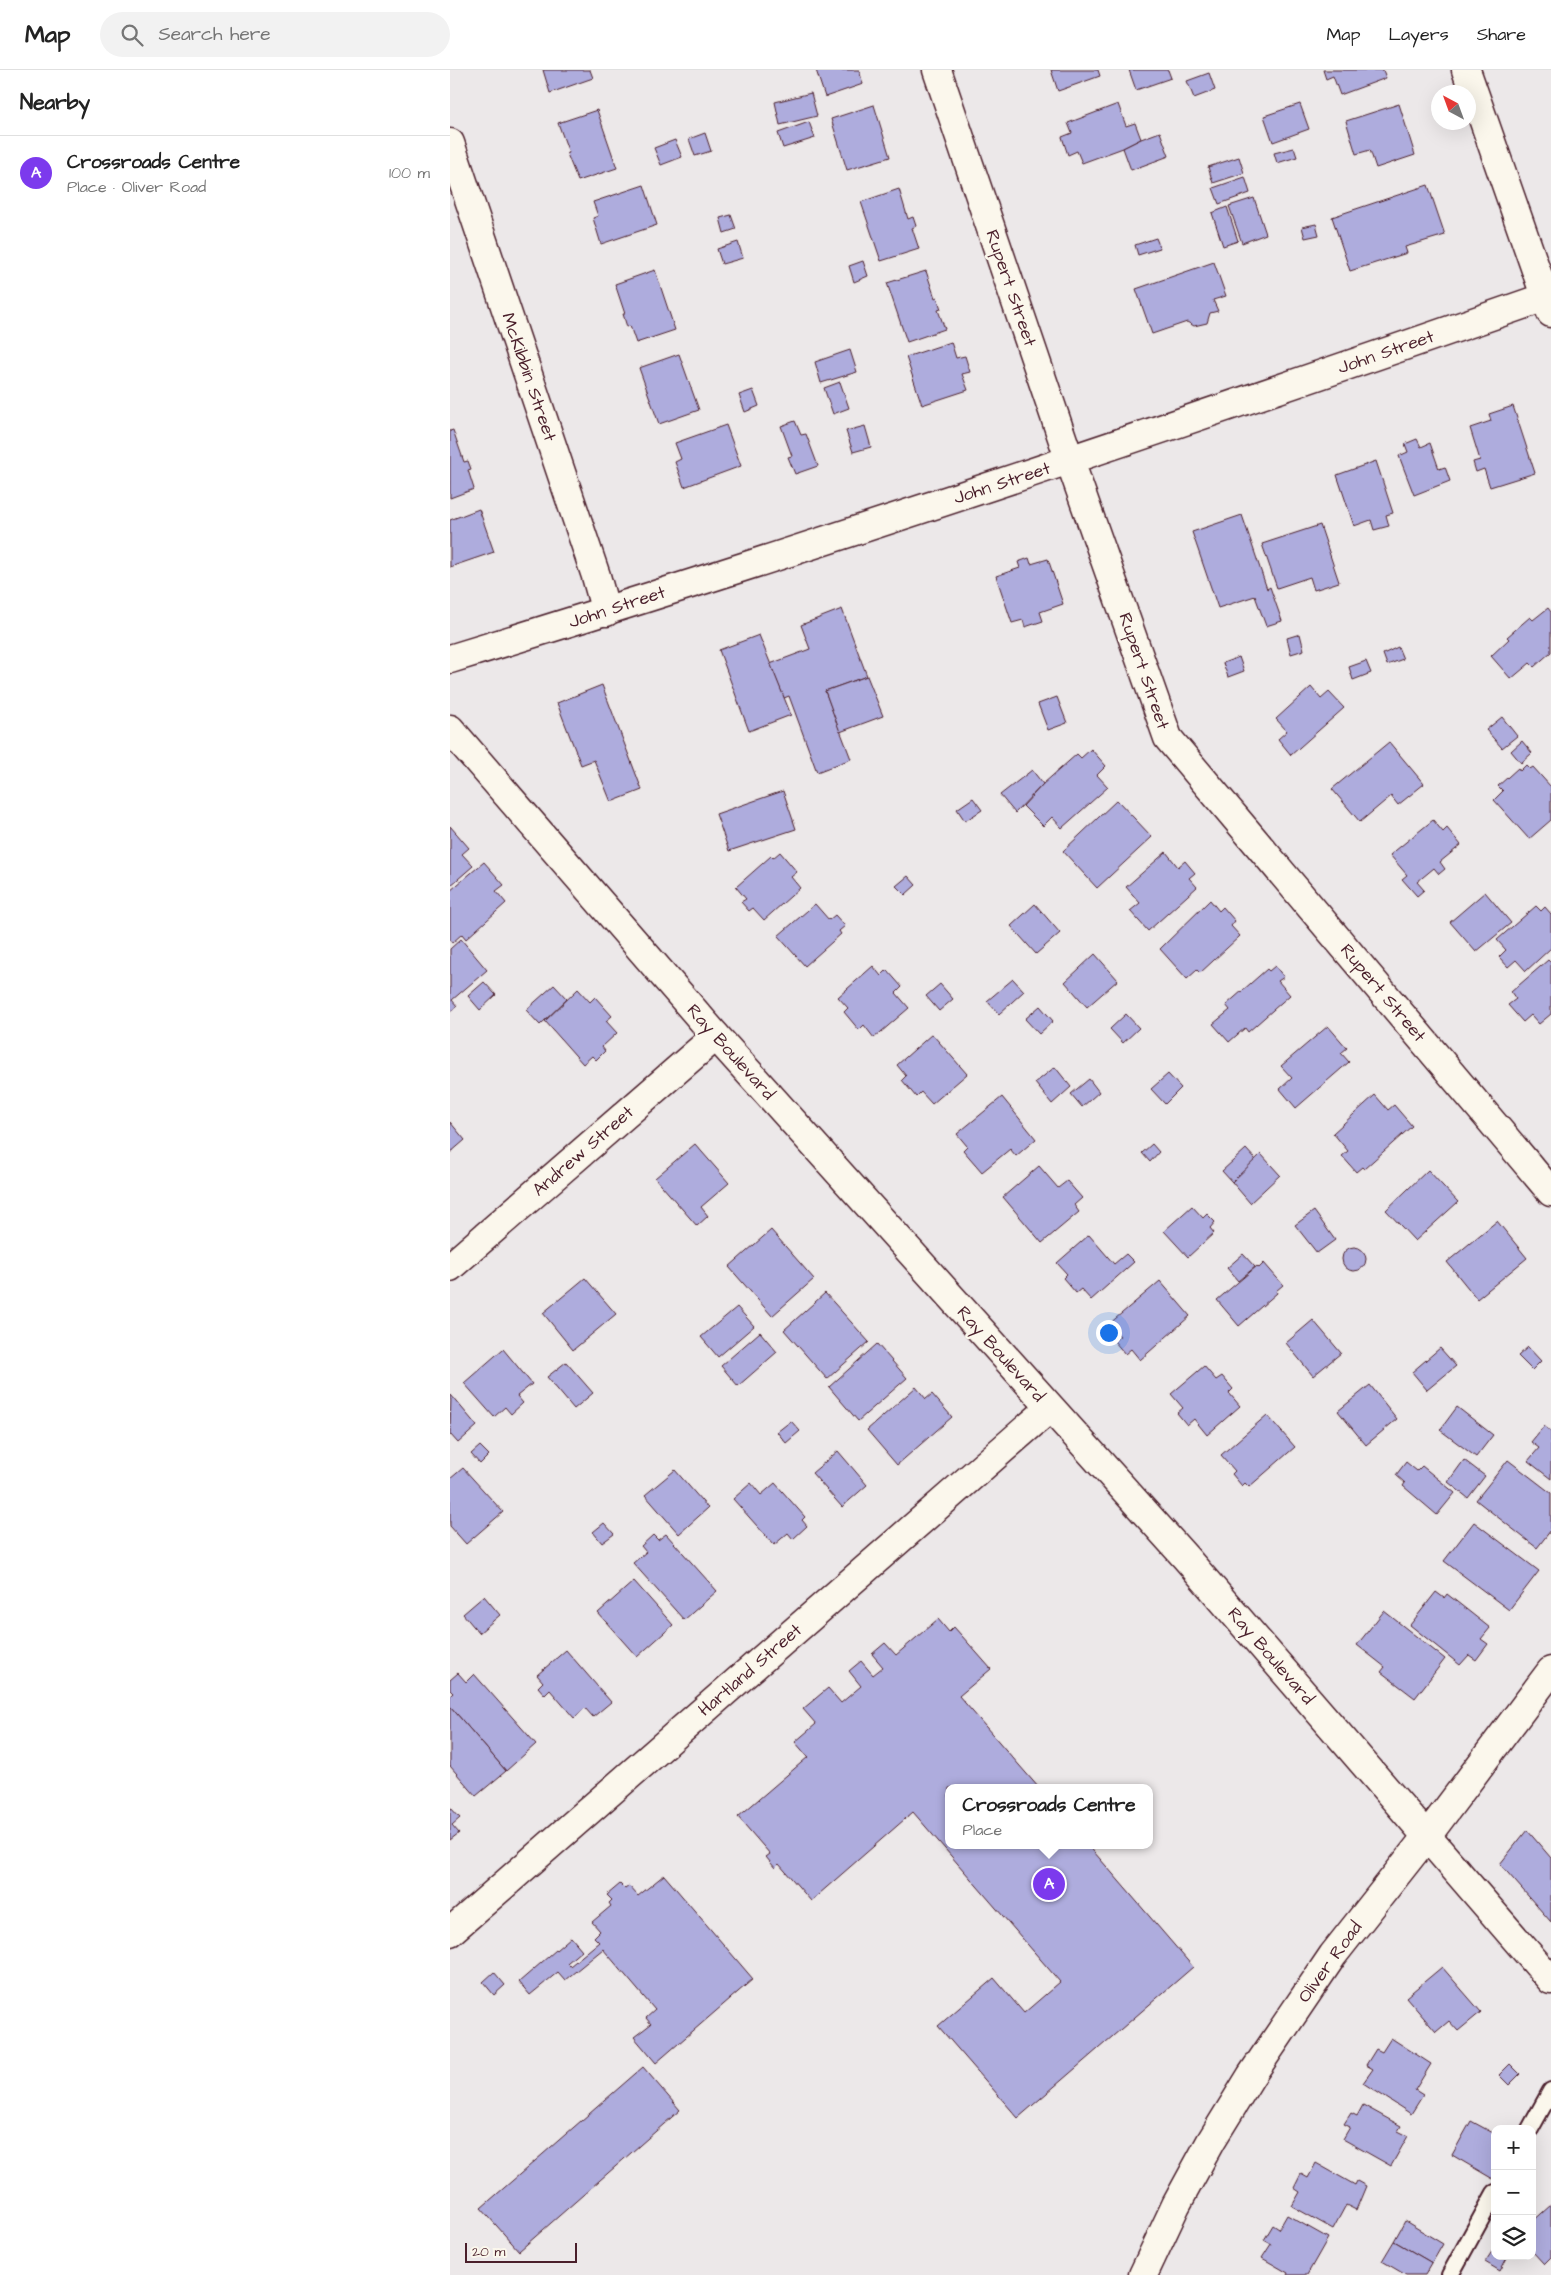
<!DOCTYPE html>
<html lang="en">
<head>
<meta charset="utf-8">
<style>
	body { margin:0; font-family:"Architects Daughter",sans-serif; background:#f2f2f2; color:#222 }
	.controls { position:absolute; right:15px; bottom:15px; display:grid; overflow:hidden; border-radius:10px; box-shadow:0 5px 20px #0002 }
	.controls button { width:45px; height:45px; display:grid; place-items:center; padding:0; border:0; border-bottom:1px solid #e0e0e0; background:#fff; color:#222; font:25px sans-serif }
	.compass { position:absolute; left:981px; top:15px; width:45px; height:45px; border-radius:50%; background:#fff; box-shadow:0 5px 20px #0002; rotate:319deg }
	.scale { position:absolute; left:15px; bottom:12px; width:112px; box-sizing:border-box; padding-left:5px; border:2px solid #4a1f2b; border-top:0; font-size:14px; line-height:18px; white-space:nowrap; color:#4a1f2b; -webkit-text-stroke:4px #fbf7ec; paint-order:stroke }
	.you { position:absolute; left:658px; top:1262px; width:18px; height:18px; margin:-12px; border:4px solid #fff; border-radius:50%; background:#1a73e8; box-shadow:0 0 0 8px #1a73e833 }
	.badge { display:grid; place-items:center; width:32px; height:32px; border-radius:50%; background:#7c3aed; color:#fff; font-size:16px; font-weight:700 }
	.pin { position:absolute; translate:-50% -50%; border:2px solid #fff; box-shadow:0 1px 5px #0006 }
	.popup { position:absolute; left:495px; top:1714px; width:208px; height:65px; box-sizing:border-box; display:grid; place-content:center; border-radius:10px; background:#fff; filter:drop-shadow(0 1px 4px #0005); font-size:16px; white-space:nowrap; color:#767676 }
	.popup b { font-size:19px; color:#222 }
	.popup::after { content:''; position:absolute; left:50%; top:100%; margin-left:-10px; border:10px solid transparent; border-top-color:#fff }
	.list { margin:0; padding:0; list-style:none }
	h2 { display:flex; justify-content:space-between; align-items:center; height:65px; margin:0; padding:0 20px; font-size:21px }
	h2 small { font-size:16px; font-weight:400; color:#767676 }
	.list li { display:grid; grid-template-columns:32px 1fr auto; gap:15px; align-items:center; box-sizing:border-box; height:75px; padding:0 20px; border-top:1px solid #e0e0e0 }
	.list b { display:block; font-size:19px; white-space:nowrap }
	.list p { margin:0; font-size:16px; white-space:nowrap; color:#767676 }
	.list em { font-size:16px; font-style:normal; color:#767676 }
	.icon { flex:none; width:28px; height:28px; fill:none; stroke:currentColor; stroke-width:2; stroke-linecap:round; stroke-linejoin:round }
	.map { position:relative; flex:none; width:1101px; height:2205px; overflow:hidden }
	header { display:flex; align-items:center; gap:30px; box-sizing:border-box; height:70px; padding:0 25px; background:#fff; border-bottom:1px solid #e0e0e0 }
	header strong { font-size:24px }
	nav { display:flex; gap:28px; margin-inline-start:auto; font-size:18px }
	.search { width:350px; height:45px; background:#f2f2f2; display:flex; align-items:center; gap:12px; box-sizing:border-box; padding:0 18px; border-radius:28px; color:#767676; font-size:19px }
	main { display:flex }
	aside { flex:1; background:#fff }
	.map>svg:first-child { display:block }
</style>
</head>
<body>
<header>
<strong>Map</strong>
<div class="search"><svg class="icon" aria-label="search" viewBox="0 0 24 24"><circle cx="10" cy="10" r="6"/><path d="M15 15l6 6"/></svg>Search here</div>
<nav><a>Map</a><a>Layers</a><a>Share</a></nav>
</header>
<main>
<aside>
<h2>Nearby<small></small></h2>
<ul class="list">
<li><span class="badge">A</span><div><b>Crossroads Centre</b><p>Place · Oliver Road</p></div><em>100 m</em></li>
</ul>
</aside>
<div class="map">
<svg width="1101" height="2205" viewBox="0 0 1101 2205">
	<rect width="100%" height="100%" fill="#ece8e9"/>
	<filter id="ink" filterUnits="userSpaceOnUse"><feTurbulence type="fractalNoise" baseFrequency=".02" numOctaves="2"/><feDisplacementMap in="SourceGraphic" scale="10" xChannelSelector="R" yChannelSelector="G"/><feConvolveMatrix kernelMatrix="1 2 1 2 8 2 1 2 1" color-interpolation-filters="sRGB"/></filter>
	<g filter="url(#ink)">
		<!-- building -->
		<g fill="#aeacdd" stroke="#4a1f2b">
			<polygon points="93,0 140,0 143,8 100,23"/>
			<polygon points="366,0 409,0 413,14 375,27"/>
			<polygon points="601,0 648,0 650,6 608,21"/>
			<polygon points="679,0 718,0 721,8 686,20"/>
			<polygon points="873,0 933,0 936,8 890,25 883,6 876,9"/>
			<polygon points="759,3 765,20 744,28 737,11"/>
			<polygon points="361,23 367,46 330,55 325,32"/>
			<polygon points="668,34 676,56 685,53 691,69 673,78 632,93 627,81 618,85 612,67 622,63 618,53"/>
			<polygon points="850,34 859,59 823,72 814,46"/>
			<polygon points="949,34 965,85 926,98 920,80 906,84 896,51"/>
			<polygon points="424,35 440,87 397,100 381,49"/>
			<polygon points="147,40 167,98 128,111 117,84 119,83 108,53"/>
			<polygon points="359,52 365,68 333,78 328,63"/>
			<polygon points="710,62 719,86 681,100 673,78 691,69"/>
			<polygon points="255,63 261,81 245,86 239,69"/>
			<polygon points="225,70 232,87 211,95 204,78"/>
			<polygon points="844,78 847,87 827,93 824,83"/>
			<polygon points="789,87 794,103 763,113 758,97"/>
			<polygon points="795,107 800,123 769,134 763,118"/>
			<polygon points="194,115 207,155 151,174 143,148 148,146 143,132"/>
			<polygon points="978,115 995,165 955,177 957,183 900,201 882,147"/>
			<polygon points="449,119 458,149 463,147 466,156 462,158 469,179 431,191 411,132"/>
			<polygon points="804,128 816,164 792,173 779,136"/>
			<polygon points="777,137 788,171 773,176 762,143"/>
			<polygon points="281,145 286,159 274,163 270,148"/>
			<polygon points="866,154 869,165 855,168 852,157"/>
			<polygon points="706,168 710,178 688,185 685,175"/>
			<polygon points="288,172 293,188 272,194 267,179"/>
			<polygon points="413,191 418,206 404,212 399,196"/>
			<polygon points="764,192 776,226 763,230 768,241 760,243 757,253 744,256 737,252 702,264 686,219"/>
			<polygon points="205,200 225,260 186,273 180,256 177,257 173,244 175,244 165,214"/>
			<polygon points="476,201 485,228 487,227 491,239 488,240 495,259 457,272 437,213"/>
			<polygon points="501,272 506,288 515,286 520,302 512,304 518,320 472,335 456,287"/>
			<polygon points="400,280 407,302 371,313 365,292"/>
			<polygon points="229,284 249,340 209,354 189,298"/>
			<polygon points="390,312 399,338 383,344 374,318"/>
			<polygon points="303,320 309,336 295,342 289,325"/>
			<polygon points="1063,336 1085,403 1040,417 1034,399 1026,402 1023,392 1030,390 1020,358 1041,351 1039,344"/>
			<polygon points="345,351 351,365 356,364 368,396 345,404 338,387 342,386 331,356"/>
			<polygon points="276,355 291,396 234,417 225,392 231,389 225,373"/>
			<polygon points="415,356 421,377 403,382 396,361"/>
			<polygon points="3,360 14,392 18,391 21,399 18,400 24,419 0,428 0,361"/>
			<polygon points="967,369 971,377 980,373 989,399 995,397 1000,411 964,425 949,386 958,382 955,374"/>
			<polygon points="926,391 943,443 936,445 939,456 924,460 921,450 904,456 887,405"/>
			<polygon points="29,439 44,482 0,497 0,450"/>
			<polygon points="792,445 817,519 820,517 832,551 816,556 805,526 768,538 742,462"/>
			<polygon points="870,455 889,512 864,520 860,507 827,518 812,474"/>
			<polygon points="579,488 581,494 598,489 613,534 590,542 593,551 575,557 573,550 562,553 546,506 570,498 568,492"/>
			<polygon points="1098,538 1101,542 1101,582 1084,597 1080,593 1061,609 1041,586 1059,569 1057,567 1080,547 1083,550"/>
			<polygon points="392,539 417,606 375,621 401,689 367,702 339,626 334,628 320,594 360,579 351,555"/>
			<polygon points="850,564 854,580 841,584 837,568"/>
			<polygon points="309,565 341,645 299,661 269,580"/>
			<polygon points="948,577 953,589 937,595 933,584"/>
			<polygon points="789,587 794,601 778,607 773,593"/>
			<polygon points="916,591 921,603 903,610 899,597"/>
			<polygon points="417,606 433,646 390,662 375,621"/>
			<polygon points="152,615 192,720 161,732 144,690 131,695 107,633"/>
			<polygon points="861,617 871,629 879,622 894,638 841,685 828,669 837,661 826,649"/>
			<polygon points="607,627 617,653 598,660 588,634"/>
			<polygon points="1052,647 1067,666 1052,678 1036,660"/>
			<polygon points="1072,671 1082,683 1071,693 1061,681"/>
			<polygon points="939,672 974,714 948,735 941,726 910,752 882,719"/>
			<polygon points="641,679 656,696 647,705 658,717 612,758 602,747 593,756 573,736 593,714 627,684 631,688"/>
			<polygon points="1076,695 1080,699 1083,697 1101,717 1101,750 1079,769 1044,730 1053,721 1048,716 1068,698 1070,701"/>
			<polygon points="582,700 593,714 565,743 550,725"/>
			<polygon points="333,721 346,759 279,781 266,744"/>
			<polygon points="523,728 532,740 515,751 507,739"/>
			<polygon points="667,730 702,767 647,818 613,781"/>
			<polygon points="983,750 993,762 997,758 1011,775 990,792 995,799 989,804 984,798 967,812 974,820 967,826 952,809 957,805 940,785"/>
			<polygon points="0,756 19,778 12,784 23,796 0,816"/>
			<polygon points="330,782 347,802 341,807 350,818 314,850 303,838 299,841 291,832 296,829 286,817 321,786 323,788"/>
			<polygon points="716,782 728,797 735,791 745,803 739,808 747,817 698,861 680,841 690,833 676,817"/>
			<polygon points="34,792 54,815 46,821 56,833 16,869 12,864 2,873 0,870 0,821"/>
			<polygon points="458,806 466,815 455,825 446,816"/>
			<polygon points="1035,822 1061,853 1026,882 1000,852"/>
			<polygon points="760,830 769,841 773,837 785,851 781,856 790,866 750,903 747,900 737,909 710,879"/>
			<polygon points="365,834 379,850 385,845 395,856 389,861 391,864 355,896 328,866"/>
			<polygon points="585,834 610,863 586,884 561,856"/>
			<polygon points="1086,836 1091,841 1095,837 1101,844 1101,878 1076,901 1066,890 1058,897 1049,887 1056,880 1047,870"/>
			<polygon points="11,869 37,900 2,930 7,936 0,942 0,879"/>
			<polygon points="645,884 668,910 637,937 615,912"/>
			<polygon points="1098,890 1101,893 1101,944 1089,954 1081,945 1073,952 1058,935 1066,929 1061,922"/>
			<polygon points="423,896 431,906 437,900 452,917 446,923 459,938 424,968 414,955 409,960 394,942 398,938 388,927"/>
			<polygon points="825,896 834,907 828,911 840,925 798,962 795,958 779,972 763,954 780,940 776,935 817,899 819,901"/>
			<polygon points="563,909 574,921 549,944 537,931"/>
			<polygon points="34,912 46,925 30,940 18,926"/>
			<polygon points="490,914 503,929 489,941 476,926"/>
			<polygon points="104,915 117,929 90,955 76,940"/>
			<polygon points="128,919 140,932 145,927 162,946 156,951 167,963 152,977 155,981 146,990 142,986 133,994 95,951"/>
			<polygon points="590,936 603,951 589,964 575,949"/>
			<polygon points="676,944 689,958 673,973 660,959"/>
			<polygon points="878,956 897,978 891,983 899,992 846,1038 830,1019 842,1008 831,996"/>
			<polygon points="482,964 517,1004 482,1034 471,1022 466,1027 452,1010 456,1006 447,995"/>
			<polygon points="605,997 621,1017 602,1034 585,1013"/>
			<polygon points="718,1004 731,1018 715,1034 701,1019"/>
			<polygon points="639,1009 649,1022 632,1037 621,1024"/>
			<polygon points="925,1025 938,1040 944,1035 962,1056 914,1099 912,1097 906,1102 892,1086 898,1081 883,1063"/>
			<polygon points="552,1027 586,1069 566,1086 560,1079 532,1102 513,1080 517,1076 507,1064"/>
			<polygon points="0,1052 15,1070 0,1083"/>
			<polygon points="245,1074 279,1113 251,1137 258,1146 247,1156 205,1108"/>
			<polygon points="702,1074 709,1082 700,1092 692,1083"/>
			<polygon points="796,1079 806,1090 782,1112 772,1101"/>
			<polygon points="811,1084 830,1105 800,1133 782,1112"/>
			<polygon points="589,1096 608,1118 617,1111 632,1128 624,1135 629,1142 592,1173 553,1127"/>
			<polygon points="978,1100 1008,1132 965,1171 936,1140"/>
			<polygon points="742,1136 753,1148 757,1144 765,1152 760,1158 764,1163 738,1187 714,1161"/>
			<polygon points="864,1141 885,1170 867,1183 845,1155"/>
			<polygon points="1047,1151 1077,1188 1027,1229 997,1192"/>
			<polygon points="321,1160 364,1209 322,1246 279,1197"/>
			<polygon points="639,1165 664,1194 676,1184 684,1192 641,1230 631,1219 626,1223 613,1208 617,1204 607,1193"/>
			<circle cx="904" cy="1189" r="12"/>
			<polygon points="793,1184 805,1197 788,1211 777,1198"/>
			<polygon points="814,1193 833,1215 826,1221 827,1223 789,1256 767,1230 807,1196 809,1198"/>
			<polygon points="135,1208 166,1244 123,1280 93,1243"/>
			<polygon points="710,1211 740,1246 690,1290 681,1279 675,1284 664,1271 670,1266 659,1254"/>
			<polygon points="375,1223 419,1272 377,1309 334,1260"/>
			<polygon points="287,1237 304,1256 268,1287 251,1267"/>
			<polygon points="863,1250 891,1283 863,1306 836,1273"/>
			<polygon points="310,1262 327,1282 288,1316 271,1296"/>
			<polygon points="427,1274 457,1308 408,1351 379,1317"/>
			<polygon points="1078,1277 1091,1291 1082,1300 1068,1286"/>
			<polygon points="990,1278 1006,1296 977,1320 962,1302"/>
			<polygon points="53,1279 82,1314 67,1326 73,1333 61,1344 55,1337 44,1347 14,1313"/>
			<polygon points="116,1292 143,1323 124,1339 97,1307"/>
			<polygon points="754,1296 766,1310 772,1306 783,1319 779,1323 790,1336 757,1365 744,1349 737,1355 727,1343 733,1338 721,1324"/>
			<polygon points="920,1315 947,1349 916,1375 888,1341"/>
			<polygon points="466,1317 476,1329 482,1324 502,1347 447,1395 417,1360"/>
			<polygon points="1,1325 27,1356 8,1373 0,1364"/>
			<polygon points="1007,1337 1043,1365 1026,1387 990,1360"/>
			<polygon points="817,1345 845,1377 799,1417 795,1413 792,1416 782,1404 785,1401 771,1385"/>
			<polygon points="341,1351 350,1361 336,1373 327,1362"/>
			<polygon points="1094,1356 1101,1362 1101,1409 1078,1391 1089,1378 1081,1372"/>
			<polygon points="30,1376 39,1385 30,1394 21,1384"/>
			<polygon points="388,1381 417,1415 392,1437 362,1403"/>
			<polygon points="1014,1390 1035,1406 1018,1428 998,1412"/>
			<polygon points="1058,1390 1101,1423 1101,1460 1087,1478 1026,1430"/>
			<polygon points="956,1392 967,1401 972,1396 1005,1423 987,1445 953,1416 955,1413 946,1405"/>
			<polygon points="13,1398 53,1442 16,1474 0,1456 0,1409"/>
			<polygon points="225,1400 258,1438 229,1464 195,1425"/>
			<polygon points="301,1413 311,1425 325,1413 355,1447 352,1450 357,1456 343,1469 338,1463 324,1475 283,1429"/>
			<polygon points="1024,1452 1089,1501 1059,1540 994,1491"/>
			<polygon points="154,1453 164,1464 152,1473 143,1462"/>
			<polygon points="216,1464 267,1521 234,1550 183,1493 196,1482 191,1476 203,1465 208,1470"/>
			<polygon points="184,1511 223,1555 187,1587 148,1543"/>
			<polygon points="986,1522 994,1528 997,1524 1040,1558 1031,1569 1038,1574 1026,1590 1019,1585 1010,1595 960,1555"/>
			<polygon points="34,1526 50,1545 29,1563 13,1544"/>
			<polygon points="934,1541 995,1589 965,1628 931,1602 935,1597 907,1575"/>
			<polygon points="488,1549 499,1562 504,1557 541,1599 509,1626 589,1718 499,1718 499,1775 638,1775 743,1897 568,2048 488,1956 544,1908 574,1943 610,1912 463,1742 361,1831 329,1794 325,1798 316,1787 320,1784 288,1747 358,1687 345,1672 366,1654 353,1639 378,1618 391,1633 411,1616 399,1601 411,1591 423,1605 433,1597 422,1584 435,1573 446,1585"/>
			<polygon points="116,1580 161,1632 143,1647 135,1638 124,1648 100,1620 95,1625 88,1617 93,1612 87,1605"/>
			<polygon points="8,1603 16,1612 24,1604 86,1674 56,1701 0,1636 0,1626 3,1623 0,1620 0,1610"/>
			<polygon points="0,1636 56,1701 26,1726 0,1696"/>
			<polygon points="0,1737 10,1748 2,1755 9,1763 0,1770"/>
			<polygon points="1077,1760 1101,1788 1101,1852 1050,1794"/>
			<polygon points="214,1805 303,1909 206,1993 184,1967 201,1954 196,1948 205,1940 153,1879 115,1910 108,1902 80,1925 69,1912 121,1867 132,1880 117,1893 120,1896 149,1872 144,1867 150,1861 142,1852 161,1836 159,1833 162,1830 157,1825 170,1814 175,1819 179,1816 188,1826"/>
			<polygon points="992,1897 1031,1942 1008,1961 999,1951 986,1962 956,1927"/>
			<polygon points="44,1902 55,1915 44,1925 33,1912"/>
			<polygon points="941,1968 981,1994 965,2020 973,2025 961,2044 913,2013 923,1999 916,1995 926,1979 932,1982"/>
			<polygon points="1060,1994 1070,2004 1059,2015 1049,2005"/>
			<polygon points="193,1997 230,2040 69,2181 31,2138"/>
			<polygon points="913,2035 951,2056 948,2061 958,2066 941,2096 893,2069 900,2057 894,2054 901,2043 907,2046"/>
			<polygon points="1021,2051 1045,2064 1045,2106 1043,2109 1002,2085"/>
			<polygon points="866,2093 905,2115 907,2111 916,2116 906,2140 896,2135 883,2159 842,2136 850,2122 844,2118 851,2104 858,2108"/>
			<polygon points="1101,2135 1101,2187 1094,2194 1082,2181 1082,2152"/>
			<polygon points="837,2145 878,2168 857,2205 837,2205 838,2203 812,2188 821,2174 814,2170 823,2155 829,2159"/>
			<polygon points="955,2151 993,2174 982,2193 944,2171"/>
			<polygon points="944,2171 982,2193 975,2205 956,2205 932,2191"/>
			<polygon points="1045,2177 1045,2186 1058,2186 1050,2201 1035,2192"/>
		</g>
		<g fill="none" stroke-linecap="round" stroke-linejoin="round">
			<defs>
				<g id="lane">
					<polyline points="1080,2059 1101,2021"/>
					<polyline points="1000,2205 1045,2123"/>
				</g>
				<g id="street">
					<polyline points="487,0 620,391 718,668 1101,1122"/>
					<polyline points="1016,0 1101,243"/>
					<polyline points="0,73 146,506 156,542"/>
					<polyline points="0,659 266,966 736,1488 1101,1910"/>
					<polyline points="0,1197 266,966"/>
					<polyline points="0,1862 600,1338"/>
				</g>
				<g id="secondary">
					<path d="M0,589C370,476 736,352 1101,225"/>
					<polyline points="693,2205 726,2135 761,2071 801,2006 883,1885 977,1766 1101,1601"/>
				</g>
			</defs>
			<!-- lane casing -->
			<use href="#lane" stroke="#4a1f2b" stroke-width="20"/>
			<!-- street casing -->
			<use href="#street" stroke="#4a1f2b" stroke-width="31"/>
			<!-- secondary casing -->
			<use href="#secondary" stroke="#4a1f2b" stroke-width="31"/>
			<!-- lane -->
			<use href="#lane" stroke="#fbf7ec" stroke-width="16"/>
			<!-- street -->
			<use href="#street" stroke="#fbf7ec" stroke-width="28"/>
			<!-- secondary -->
			<use href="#secondary" stroke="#fbf7ec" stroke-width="28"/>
		</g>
	</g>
	<g text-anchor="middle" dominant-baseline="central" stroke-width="5" stroke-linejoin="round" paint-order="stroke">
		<!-- street labels -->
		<g font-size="18" fill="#4a1f2b" stroke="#fbf7ec">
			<text transform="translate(561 218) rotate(71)">Rupert Street</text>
			<text transform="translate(936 282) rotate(-19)">John Street</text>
			<text transform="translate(79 307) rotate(71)">McKibbin Street</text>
			<text transform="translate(552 413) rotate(-18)">John Street</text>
			<text transform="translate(167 537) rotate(-18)">John Street</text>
			<text transform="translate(694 601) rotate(71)">Rupert Street</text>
			<text transform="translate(933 923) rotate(50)">Rupert Street</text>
			<text transform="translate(281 982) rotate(48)">Ray Boulevard</text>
			<text transform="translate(133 1081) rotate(-41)">Andrew Street</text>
			<text transform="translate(551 1284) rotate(48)">Ray Boulevard</text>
			<text transform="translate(821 1586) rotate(49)">Ray Boulevard</text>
			<text transform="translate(300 1600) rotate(-41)">Hartland Street</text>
			<text transform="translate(880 1892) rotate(-54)">Oliver Road</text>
		</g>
	</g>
</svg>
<div class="controls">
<button>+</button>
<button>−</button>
<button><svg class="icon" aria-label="layers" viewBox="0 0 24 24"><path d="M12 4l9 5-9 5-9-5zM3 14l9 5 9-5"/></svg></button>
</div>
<svg class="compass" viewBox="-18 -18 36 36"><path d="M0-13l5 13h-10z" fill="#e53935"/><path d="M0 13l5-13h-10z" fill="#767676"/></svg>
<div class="scale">20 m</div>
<div class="you"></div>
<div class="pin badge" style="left:599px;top:1814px">A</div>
<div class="popup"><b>Crossroads Centre</b>Place</div>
</div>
</main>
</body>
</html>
